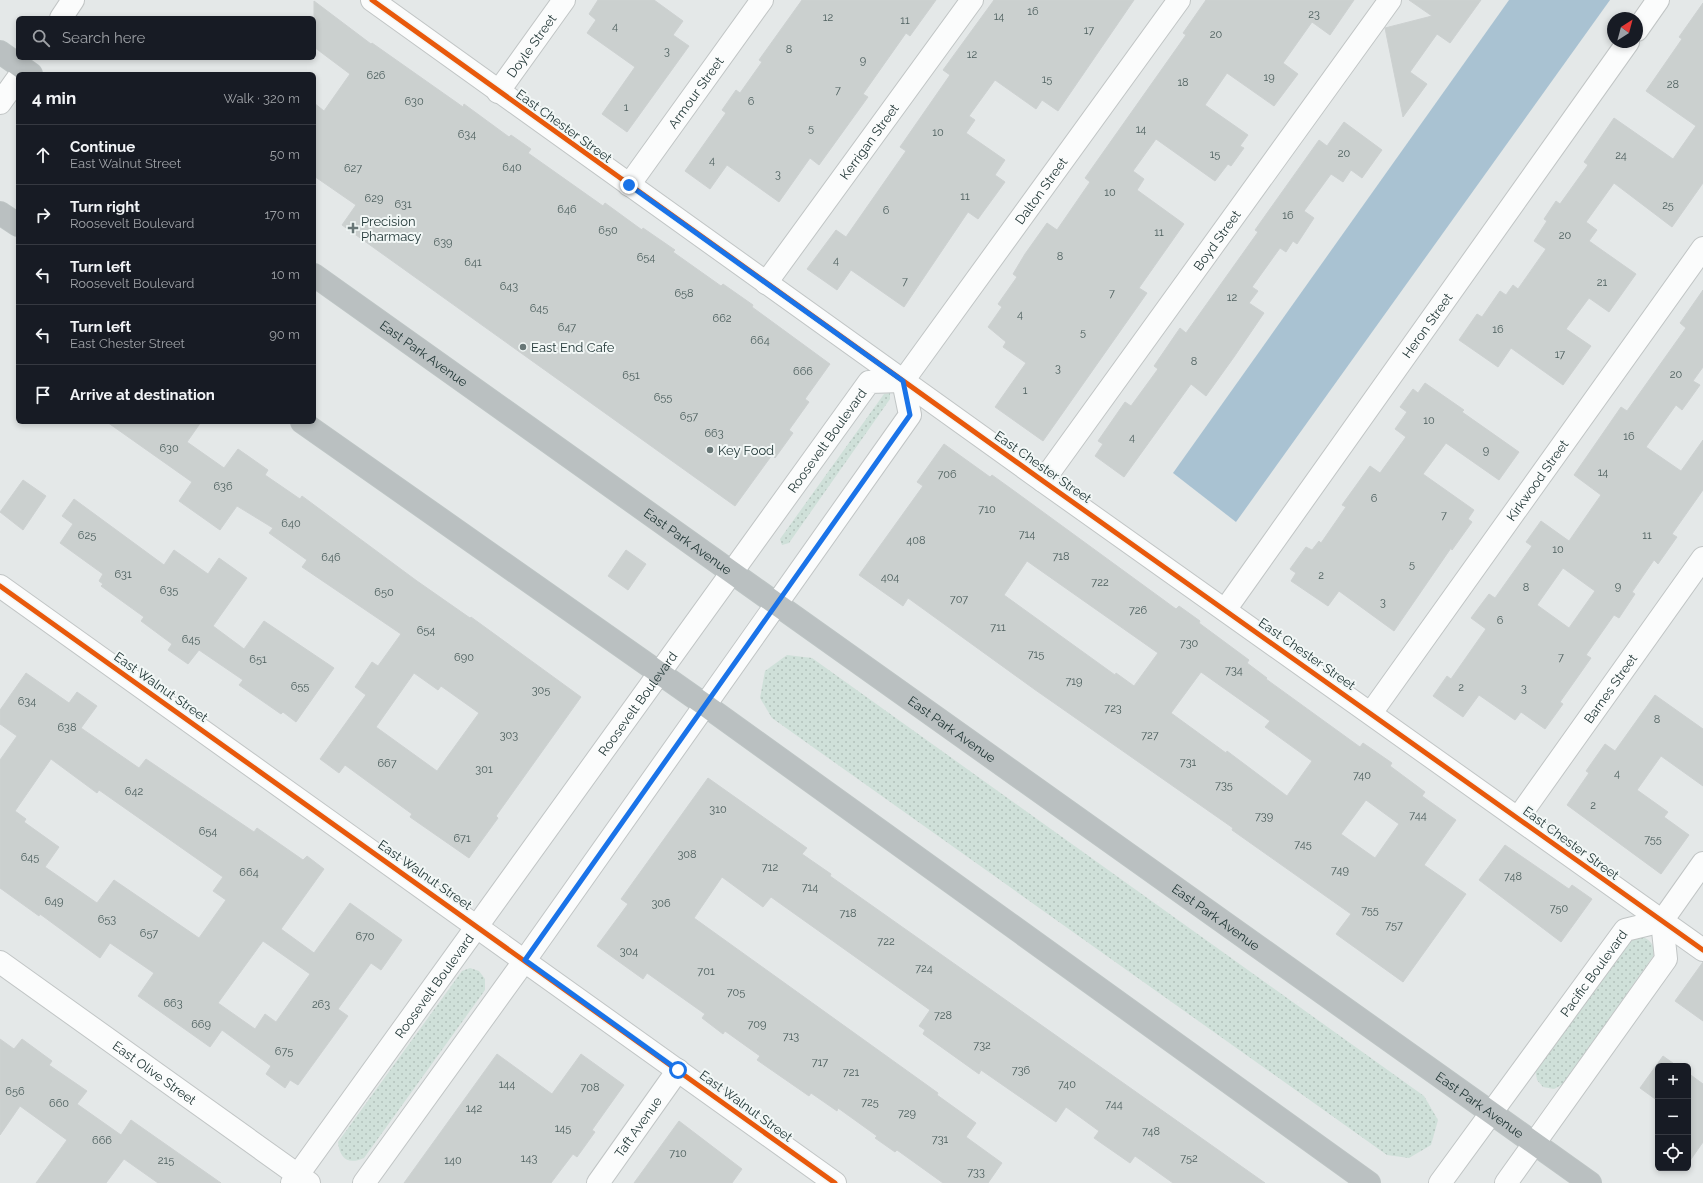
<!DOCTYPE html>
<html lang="en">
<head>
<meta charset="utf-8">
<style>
	body { margin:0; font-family:Raleway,sans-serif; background:#20242c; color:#f1f3f6 }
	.controls { position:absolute; right:12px; bottom:12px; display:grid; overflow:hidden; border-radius:6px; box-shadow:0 2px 6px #0003 }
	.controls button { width:36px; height:36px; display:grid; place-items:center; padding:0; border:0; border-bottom:1px solid #363941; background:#171b24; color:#f1f3f6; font:20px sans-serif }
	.compass { position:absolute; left:1607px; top:12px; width:36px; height:36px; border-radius:50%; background:#171b24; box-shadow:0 2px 6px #0003; rotate:36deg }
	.stop { position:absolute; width:12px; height:12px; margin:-9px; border:3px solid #1a73e8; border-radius:50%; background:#fff }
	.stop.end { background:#1a73e8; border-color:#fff; box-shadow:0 1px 4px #0008 }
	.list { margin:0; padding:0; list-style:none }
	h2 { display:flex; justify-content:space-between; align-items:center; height:52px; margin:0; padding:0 16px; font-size:17px }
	h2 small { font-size:13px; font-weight:400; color:#9ea1a6 }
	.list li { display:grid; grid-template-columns:26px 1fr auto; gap:12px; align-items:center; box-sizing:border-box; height:60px; padding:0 16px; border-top:1px solid #363941 }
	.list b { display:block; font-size:15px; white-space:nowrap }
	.list p { margin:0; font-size:13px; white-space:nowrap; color:#9ea1a6 }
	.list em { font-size:13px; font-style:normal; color:#9ea1a6 }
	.icon { flex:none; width:22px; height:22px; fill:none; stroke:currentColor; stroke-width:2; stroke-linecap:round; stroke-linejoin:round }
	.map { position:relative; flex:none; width:1703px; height:1183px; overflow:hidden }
	.search { position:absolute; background:#171b24; box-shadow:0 2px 6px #0003; left:16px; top:16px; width:300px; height:44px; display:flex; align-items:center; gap:10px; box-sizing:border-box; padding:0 14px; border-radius:6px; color:#9ea1a6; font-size:15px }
	.panel { position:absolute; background:#171b24; box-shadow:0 2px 6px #0003; left:16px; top:72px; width:300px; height:352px; border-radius:6px }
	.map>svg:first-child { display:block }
</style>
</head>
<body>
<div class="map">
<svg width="1703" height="1183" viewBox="0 0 1703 1183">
	<defs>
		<pattern id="green-dots" width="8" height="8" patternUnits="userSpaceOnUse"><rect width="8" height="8" fill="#cfe0d9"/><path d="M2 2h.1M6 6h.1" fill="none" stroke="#b2c1bb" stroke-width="1.8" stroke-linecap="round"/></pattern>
	</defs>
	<rect width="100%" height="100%" fill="#e4e8e8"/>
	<!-- green -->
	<g fill="url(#green-dots)">
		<polygon points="890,393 890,399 789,543 782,545 780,539 884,394"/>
		<polygon points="787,655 812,658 1424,1096 1438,1120 1431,1145 1409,1158 1387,1155 772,718 760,698 765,671"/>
		<path d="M1638,935C1649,939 1654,942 1654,955L1563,1084L1554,1089L1543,1087L1537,1080L1535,1068L1628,939Z"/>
		<path d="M470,968L479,971L485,979V990L364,1158C348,1165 340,1159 338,1142L462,971Z"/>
	</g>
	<!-- water -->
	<polygon fill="#a9c2d2" points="1509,0 1610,0 1236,522 1173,473"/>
	<!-- building -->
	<g fill="#cbd0cf" stroke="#cdd1d1" fill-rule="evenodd">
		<polygon points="598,0 654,0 683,21 673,35 689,46 627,132 602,114 635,67 587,33 596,20 589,14"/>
		<polygon points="802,0 936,0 910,36 906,33 863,94 868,97 819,165 810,158 779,202 727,165 710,189 685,171 726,113 722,110 736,90 740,93 762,62 759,60"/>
		<polygon points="994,0 1134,0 1058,111 1042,100 1036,109 995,80 969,116 975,120 966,133 1005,160 995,175 1005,182 978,219 968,212 904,307 851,270 837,290 807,269 836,230 846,237 906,151 900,147 950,75 943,70"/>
		<polygon points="1206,0 1354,0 1330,35 1312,22 1283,63 1298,74 1274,106 1227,73 1205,105 1248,135 1240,146 1244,148 1231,166 1228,164 1215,181 1156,139 1133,171 1144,179 1137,190 1184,224 1139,288 1147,293 1043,441 995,407 1026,363 1003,347 1006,342 988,327 1002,307 998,304 1017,277 1013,274 1025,254 1047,223 1057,230 1090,182 1085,178 1186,35 1183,33"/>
		<polygon points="1409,0 1481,0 1450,43 1437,34 1410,72 1427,84 1403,117 1385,28 1432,16"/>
		<polygon points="314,1 371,44 372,43 463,107 464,104 509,137 511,135 531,149 528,153 603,206 605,203 642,230 643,228 675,250 673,252 721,286 723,284 753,305 752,307 830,364 805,399 809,402 789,430 793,433 775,458 772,455 735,506 342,225 356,205 314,176 314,103 324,111 350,74 314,47"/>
		<polygon points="1703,3 1703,183 1672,227 1614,183 1586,222 1597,230 1589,241 1636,274 1609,312 1589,298 1566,329 1591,346 1563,385 1511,348 1498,367 1459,340 1477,314 1482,317 1500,291 1506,295 1513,285 1518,289 1546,249 1534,241 1547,221 1544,219 1556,201 1560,204 1588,165 1584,162 1614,118 1673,159 1696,126 1646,91 1682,39 1679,37"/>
		<polygon points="1344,122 1382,150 1362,178 1351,170 1343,182 1331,174 1304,211 1314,218 1297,244 1293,241 1286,252 1280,248 1252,287 1258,291 1249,303 1264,313 1234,357 1206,396 1191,384 1124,477 1095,456 1103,444 1098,441 1125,402 1131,406 1158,369 1154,366 1180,328 1186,333 1258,232 1255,230 1319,140 1327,146"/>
		<path d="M1703,290V367L1693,381L1700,385L1682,410L1676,405L1646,447L1681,471L1703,440V490L1672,534L1677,537L1658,564L1654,560L1632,592L1635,594L1619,618L1614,615L1586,655L1591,658L1560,702L1563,704L1545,729L1521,712L1515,720L1479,695L1463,717L1433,696L1447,676L1451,679L1486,629L1471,618L1489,594L1495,598L1532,546L1526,542L1541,521L1569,541L1601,495L1574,475L1621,407L1627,411L1686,328L1680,323ZM1563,568L1595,591L1569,628L1537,605Z"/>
		<polygon points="1425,383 1464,410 1462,412 1519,452 1499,480 1446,443 1423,474 1474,510 1468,519 1472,522 1452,550 1451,548 1394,631 1339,591 1328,606 1291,581 1296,573 1290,569 1306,547 1312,550 1319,541 1321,543 1346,507 1342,505 1370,466 1380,473 1406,437 1395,429 1407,412 1400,407 1413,389 1418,393"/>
		<path d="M107,422H201L187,442L224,468L238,449L268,470L265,475L300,499L302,496L417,581L470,618L471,617L581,697L496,816L498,818L469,858L410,817L412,814L345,765L339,773L320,759L366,695L355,687L372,662L378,666L401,634L302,567L307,560L269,533L273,528L237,506L220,530L179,501L192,482ZM414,673L438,690L441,686L479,713L437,771L376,727Z"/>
		<path d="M944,444L990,477L992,475L1017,493L1176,609L1179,606L1200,621L1199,623L1249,660L1247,663L1267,678L1266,679L1360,747L1363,743L1392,763L1390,766L1425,792L1422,796L1456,820L1424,865L1466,894L1403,982L1336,934L1351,914L1232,830L1233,828L1034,689L908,598L903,606L859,575L923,486L917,482ZM1027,561L1158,653L1134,686L1116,673L1115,675L1004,595ZM1201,672L1270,721L1265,727L1312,761L1287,796L1227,751L1226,753L1171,713ZM1366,800L1399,824L1375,858L1341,834Z"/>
		<polygon points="23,480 46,496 23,530 0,512"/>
		<polygon points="74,499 164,565 174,550 208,574 219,558 247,578 213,626 244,649 264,621 334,668 296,722 283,712 281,714 239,685 243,680 199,650 188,664 168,650 172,644 141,621 144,617 101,586 103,584 99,581 103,574 60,543 73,524 62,516"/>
		<polygon points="626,550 646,564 628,590 608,576"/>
		<path d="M26,673L69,703L77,692L97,706L81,728L139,768L146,759L254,832L257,828L303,860L307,856L324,869L281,929L314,953L350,903L402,940L381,970L371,963L338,1009L348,1016L298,1085L290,1080L285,1088L266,1074L271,1066L222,1030L210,1047L138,996L154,973L110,943L100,958L40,914L39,916L0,888V760L17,736L0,724V710ZM51,759L97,793L99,790L223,877L213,891L226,900L199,938L114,880L97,903L45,867L59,847L24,822L26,819L15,811ZM263,941L310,974L276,1022L265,1014L255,1029L218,1003Z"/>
		<polygon points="1655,695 1703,729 1703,786 1661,756 1637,790 1668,812 1664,817 1689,835 1661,874 1567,805 1589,773 1586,771 1605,744 1615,751"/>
		<polygon points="708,778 807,848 802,854 831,874 830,876 1265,1183 1173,1183 1135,1156 1130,1163 1094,1138 1099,1131 1066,1107 1056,1122 981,1070 979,1074 923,1034 925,1030 919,1026 930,1010 771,897 763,907 722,877 694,918 938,1093 937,1095 976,1123 966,1137 1002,1163 988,1183 943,1183 897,1150 895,1152 875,1138 877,1136 838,1108 837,1111 811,1093 809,1096 757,1060 760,1056 725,1031 723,1034 702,1018 705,1014 647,973 643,979 597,946 628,904 621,899"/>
		<polygon points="1505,845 1569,889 1572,885 1592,899 1561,942 1479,880"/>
		<polygon points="1703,962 1703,1021 1675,1001"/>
		<polygon points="0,1039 14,1049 22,1039 52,1061 49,1065 87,1091 77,1104 121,1135 131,1120 221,1183 158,1183 124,1159 106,1183 36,1183 67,1140 20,1106 0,1135"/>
		<polygon points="497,1054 552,1094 581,1054 624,1085 592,1130 595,1132 577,1157 573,1154 551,1183 404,1183"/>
		<polygon points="1663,1056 1677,1066 1658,1066 1658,1101 1640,1088"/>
		<polygon points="1688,1073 1703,1084 1703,1142 1689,1162"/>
		<polygon points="679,1121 742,1169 732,1183 634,1183"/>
	</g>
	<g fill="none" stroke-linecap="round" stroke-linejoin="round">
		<defs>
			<g id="street">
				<polyline points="372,0 1043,481 1703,950"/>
				<polyline points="61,18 73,0"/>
				<polyline points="1637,30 1658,0"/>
				<path id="s1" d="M498,92L564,0"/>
				<polyline points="0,103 18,78"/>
				<path id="s2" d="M629,185L762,0"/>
				<path id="s3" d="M766,283L972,0"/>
				<path id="s4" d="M903,381L1179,0"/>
				<path id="s5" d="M1043,481L1390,0"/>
				<polyline points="0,586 835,1183"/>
				<path id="s6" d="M1225,610L1628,42"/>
				<path id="s7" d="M1371,713L1703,248"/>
				<path id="s8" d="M1518,818L1703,558"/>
				<polyline points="1662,921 1703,863"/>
				<path id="s9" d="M0,962L309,1183"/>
				<path id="s10" d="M292,1183L869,382L903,381"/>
				<polyline points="364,1183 525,960 910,415 903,381"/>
				<path id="s11" d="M598,1183L678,1070"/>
				<path id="s12" d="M1440,1183L1625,930L1662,921"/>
				<polyline points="1506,1183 1666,959 1662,921"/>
			</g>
			<g id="highway">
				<polyline points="0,52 31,74"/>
				<polyline points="0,213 18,225"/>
				<path id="s13" d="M314,275L1590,1183"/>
				<polyline points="302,422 705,705 1369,1183"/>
			</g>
		</defs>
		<!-- street casing -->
		<use href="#street" stroke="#c1c5c5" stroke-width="24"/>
		<!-- highway casing -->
		<use href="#highway" stroke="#bdc4c4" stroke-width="24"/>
		<!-- street -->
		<use href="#street" stroke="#fbfcfc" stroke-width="22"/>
		<!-- highway -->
		<use href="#highway" stroke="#bac0c1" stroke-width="22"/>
		<defs>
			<g id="cycleway">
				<polyline points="372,0 1043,481 1703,950"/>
				<polyline points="0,586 835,1183"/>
			</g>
		</defs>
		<!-- cycleway casing -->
		<use href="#cycleway" stroke="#f2f7f6" stroke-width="8"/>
		<!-- cycleway -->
		<use href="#cycleway" stroke="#e8590c" stroke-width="5"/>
	</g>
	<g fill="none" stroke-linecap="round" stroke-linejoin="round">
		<!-- route -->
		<polyline stroke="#1a73e8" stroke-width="5" points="629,185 903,381 910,415 525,960 678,1070"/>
	</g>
	<!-- markers -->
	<g fill="#677676" stroke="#f2f7f6" stroke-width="1.5">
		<path d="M351 222h4v4h4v4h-4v4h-4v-4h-4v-4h4z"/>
		<circle cx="523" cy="347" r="4"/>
		<circle cx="710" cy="450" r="4"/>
	</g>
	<g text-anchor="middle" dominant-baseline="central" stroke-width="4" stroke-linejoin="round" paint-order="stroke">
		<!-- number labels -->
		<g font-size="11" fill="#4e605f">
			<text x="1033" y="11">16</text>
			<text x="1314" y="14">23</text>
			<text x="999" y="16">14</text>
			<text x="828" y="17">12</text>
			<text x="905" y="20">11</text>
			<text x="615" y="26">4</text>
			<text x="1089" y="30">17</text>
			<text x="1216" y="34">20</text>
			<text x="789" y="49">8</text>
			<text x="667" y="51">3</text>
			<text x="972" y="54">12</text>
			<text x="863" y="60">9</text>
			<text x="376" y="75">626</text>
			<text x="1269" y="77">19</text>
			<text x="1047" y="79">15</text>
			<text x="1183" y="82">18</text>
			<text x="1673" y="84">28</text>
			<text x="838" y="90">7</text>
			<text x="414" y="101">630</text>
			<text x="751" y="101">6</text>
			<text x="626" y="107">1</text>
			<text x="811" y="128">5</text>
			<text x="1141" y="129">14</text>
			<text x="938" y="132">10</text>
			<text x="467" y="134">634</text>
			<text x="1344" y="153">20</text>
			<text x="1215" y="154">15</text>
			<text x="1621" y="155">24</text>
			<text x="712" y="160">4</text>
			<text x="512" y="167">640</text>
			<text x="353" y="168">627</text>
			<text x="778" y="174">3</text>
			<text x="1110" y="192">10</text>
			<text x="965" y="196">11</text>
			<text x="374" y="198">629</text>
			<text x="403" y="204">631</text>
			<text x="1668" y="205">25</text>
			<text x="567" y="209">646</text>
			<text x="886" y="210">6</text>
			<text x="1288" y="215">16</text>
			<text x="608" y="230">650</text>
			<text x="1159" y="232">11</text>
			<text x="1565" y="235">20</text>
			<text x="443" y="242">639</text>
			<text x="1060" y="256">8</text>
			<text x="646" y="257">654</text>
			<text x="836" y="260">4</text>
			<text x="473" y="262">641</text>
			<text x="905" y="281">7</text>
			<text x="1602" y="282">21</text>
			<text x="509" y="286">643</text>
			<text x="684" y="293">658</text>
			<text x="1112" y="293">7</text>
			<text x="1232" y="297">12</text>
			<text x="539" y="308">645</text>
			<text x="1020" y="314">4</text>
			<text x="722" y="318">662</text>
			<text x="567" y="327">647</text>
			<text x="1498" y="329">16</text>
			<text x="1083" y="332">5</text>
			<text x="760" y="340">664</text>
			<text x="1560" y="354">17</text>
			<text x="1194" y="361">8</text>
			<text x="1058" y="368">3</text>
			<text x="803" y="371">666</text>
			<text x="1676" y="374">20</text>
			<text x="631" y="375">651</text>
			<text x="1025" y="390">1</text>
			<text x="663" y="397">655</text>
			<text x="689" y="416">657</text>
			<text x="1429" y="420">10</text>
			<text x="714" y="433">663</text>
			<text x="1629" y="436">16</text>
			<text x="1132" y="437">4</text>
			<text x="169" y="448">630</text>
			<text x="1486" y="450">9</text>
			<text x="1603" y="472">14</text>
			<text x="947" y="474">706</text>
			<text x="223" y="486">636</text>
			<text x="1374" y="498">6</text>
			<text x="987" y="509">710</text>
			<text x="1444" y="515">7</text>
			<text x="291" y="523">640</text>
			<text x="1027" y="534">714</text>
			<text x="87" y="535">625</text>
			<text x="1647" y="535">11</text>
			<text x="916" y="540">408</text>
			<text x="1558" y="549">10</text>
			<text x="1061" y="556">718</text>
			<text x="331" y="557">646</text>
			<text x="1412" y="564">5</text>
			<text x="123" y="574">631</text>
			<text x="1321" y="575">2</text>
			<text x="890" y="577">404</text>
			<text x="1100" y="582">722</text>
			<text x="1618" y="586">9</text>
			<text x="1526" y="587">8</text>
			<text x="169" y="590">635</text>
			<text x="384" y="592">650</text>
			<text x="959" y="599">707</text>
			<text x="1383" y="602">3</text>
			<text x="1138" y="610">726</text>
			<text x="1500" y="620">6</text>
			<text x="998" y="627">711</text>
			<text x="426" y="630">654</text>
			<text x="191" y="639">645</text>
			<text x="1189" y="643">730</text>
			<text x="1036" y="654">715</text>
			<text x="464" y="657">690</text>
			<text x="1561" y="657">7</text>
			<text x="258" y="659">651</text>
			<text x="1234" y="670">734</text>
			<text x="1074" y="681">719</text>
			<text x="300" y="686">655</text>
			<text x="1461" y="687">2</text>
			<text x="1524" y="688">3</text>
			<text x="541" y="690">305</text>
			<text x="27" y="701">634</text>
			<text x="1113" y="708">723</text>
			<text x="1657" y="719">8</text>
			<text x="67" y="727">638</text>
			<text x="509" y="735">303</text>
			<text x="1150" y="735">727</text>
			<text x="1188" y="762">731</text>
			<text x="387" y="763">667</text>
			<text x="484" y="769">301</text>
			<text x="1617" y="773">4</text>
			<text x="1362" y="775">740</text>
			<text x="1224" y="785">735</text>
			<text x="134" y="791">642</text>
			<text x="1593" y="805">2</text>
			<text x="718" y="809">310</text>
			<text x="1418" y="815">744</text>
			<text x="1264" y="816">739</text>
			<text x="208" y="831">654</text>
			<text x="462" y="838">671</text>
			<text x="1653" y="839">755</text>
			<text x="1303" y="844">745</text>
			<text x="687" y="854">308</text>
			<text x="30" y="857">645</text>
			<text x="770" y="867">712</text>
			<text x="1340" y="870">749</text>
			<text x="249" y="872">664</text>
			<text x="1513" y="876">748</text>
			<text x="810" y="887">714</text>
			<text x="54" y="901">649</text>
			<text x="661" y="903">306</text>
			<text x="1559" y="908">750</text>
			<text x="1370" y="910">755</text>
			<text x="848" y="913">718</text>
			<text x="107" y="919">653</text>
			<text x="1394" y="925">757</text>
			<text x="149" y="933">657</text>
			<text x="365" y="936">670</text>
			<text x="886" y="941">722</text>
			<text x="629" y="951">304</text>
			<text x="924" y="968">724</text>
			<text x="706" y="971">701</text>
			<text x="736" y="992">705</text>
			<text x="173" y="1003">663</text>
			<text x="321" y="1004">263</text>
			<text x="943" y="1015">728</text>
			<text x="201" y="1024">669</text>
			<text x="757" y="1024">709</text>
			<text x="791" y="1036">713</text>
			<text x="982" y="1045">732</text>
			<text x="284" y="1051">675</text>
			<text x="820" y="1062">717</text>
			<text x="1021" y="1070">736</text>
			<text x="851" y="1072">721</text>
			<text x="507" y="1084">144</text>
			<text x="1067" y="1084">740</text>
			<text x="590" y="1087">708</text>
			<text x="15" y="1091">656</text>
			<text x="870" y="1102">725</text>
			<text x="59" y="1103">660</text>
			<text x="1114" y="1104">744</text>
			<text x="474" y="1108">142</text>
			<text x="907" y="1113">729</text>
			<text x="563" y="1128">145</text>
			<text x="1151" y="1131">748</text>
			<text x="940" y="1139">731</text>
			<text x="102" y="1140">666</text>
			<text x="678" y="1153">710</text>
			<text x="529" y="1158">143</text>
			<text x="1189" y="1158">752</text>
			<text x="166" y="1160">215</text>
			<text x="453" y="1160">140</text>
			<text x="976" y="1172">733</text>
		</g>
		<!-- street labels -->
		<g font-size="13" fill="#243939" stroke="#f2f7f6">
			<text stroke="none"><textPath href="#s1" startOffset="57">Doyle Street</textPath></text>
			<text stroke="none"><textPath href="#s2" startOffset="114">Armour Street</textPath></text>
			<text transform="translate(564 126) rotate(36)">East Chester Street</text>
			<text stroke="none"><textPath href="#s3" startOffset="175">Kerrigan Street</textPath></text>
			<text stroke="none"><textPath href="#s4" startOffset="235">Dalton Street</textPath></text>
			<text stroke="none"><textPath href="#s5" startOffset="297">Boyd Street</textPath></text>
			<text stroke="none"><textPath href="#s6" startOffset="349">Heron Street</textPath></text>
			<text stroke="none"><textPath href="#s13" startOffset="135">East Park Avenue</textPath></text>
			<text stroke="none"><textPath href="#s10" startOffset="915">Roosevelt Boulevard</textPath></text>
			<text transform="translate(1043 467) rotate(35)">East Chester Street</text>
			<text stroke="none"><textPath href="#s7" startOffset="286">Kirkwood Street</textPath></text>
			<text stroke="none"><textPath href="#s13" startOffset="459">East Park Avenue</textPath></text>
			<text transform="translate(1307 654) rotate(35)">East Chester Street</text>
			<text transform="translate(161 687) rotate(35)">East Walnut Street</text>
			<text stroke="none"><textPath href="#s8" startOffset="159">Barnes Street</textPath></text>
			<text stroke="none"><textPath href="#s10" startOffset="591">Roosevelt Boulevard</textPath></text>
			<text stroke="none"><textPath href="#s13" startOffset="783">East Park Avenue</textPath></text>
			<text transform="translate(1571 843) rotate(36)">East Chester Street</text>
			<text transform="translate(425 875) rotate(35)">East Walnut Street</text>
			<text stroke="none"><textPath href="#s13" startOffset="1107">East Park Avenue</textPath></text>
			<text stroke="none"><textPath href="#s12" startOffset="260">Pacific Boulevard</textPath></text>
			<text stroke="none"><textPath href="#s10" startOffset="243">Roosevelt Boulevard</textPath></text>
			<text stroke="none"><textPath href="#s9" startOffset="190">East Olive Street</textPath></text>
			<text stroke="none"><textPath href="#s13" startOffset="1431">East Park Avenue</textPath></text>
			<text transform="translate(746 1106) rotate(36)">East Walnut Street</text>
			<text stroke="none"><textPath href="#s11" startOffset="69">Taft Avenue</textPath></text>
		</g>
		<!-- poi labels -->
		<g font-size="13" fill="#243939" stroke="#f2f7f6" text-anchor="start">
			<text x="361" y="221">Precision<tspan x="361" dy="15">Pharmacy</tspan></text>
			<text x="531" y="347">East End Cafe</text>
			<text x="718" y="450">Key Food</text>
		</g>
	</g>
</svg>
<div class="controls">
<button>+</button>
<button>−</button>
<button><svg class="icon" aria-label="locate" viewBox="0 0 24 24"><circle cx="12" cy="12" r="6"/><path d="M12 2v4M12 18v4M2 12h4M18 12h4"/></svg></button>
</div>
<svg class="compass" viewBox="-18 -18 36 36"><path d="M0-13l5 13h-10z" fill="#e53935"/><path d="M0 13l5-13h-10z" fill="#9ea1a6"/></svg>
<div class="stop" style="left:678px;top:1070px"></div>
<div class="stop end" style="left:629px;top:185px"></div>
<div class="search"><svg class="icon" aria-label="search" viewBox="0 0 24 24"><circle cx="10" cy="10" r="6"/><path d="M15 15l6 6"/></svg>Search here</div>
<section class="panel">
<h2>4 min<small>Walk · 320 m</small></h2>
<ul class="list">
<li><svg class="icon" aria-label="ahead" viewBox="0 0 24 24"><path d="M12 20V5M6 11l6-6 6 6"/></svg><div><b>Continue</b><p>East Walnut Street</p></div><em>50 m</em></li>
<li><svg class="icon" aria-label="right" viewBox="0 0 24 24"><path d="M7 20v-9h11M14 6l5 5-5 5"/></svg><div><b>Turn right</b><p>Roosevelt Boulevard</p></div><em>170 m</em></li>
<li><svg class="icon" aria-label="left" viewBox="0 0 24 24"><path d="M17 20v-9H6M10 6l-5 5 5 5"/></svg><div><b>Turn left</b><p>Roosevelt Boulevard</p></div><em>10 m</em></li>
<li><svg class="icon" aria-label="left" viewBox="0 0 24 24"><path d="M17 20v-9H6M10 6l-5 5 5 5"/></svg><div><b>Turn left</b><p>East Chester Street</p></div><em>90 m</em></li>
<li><svg class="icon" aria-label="arrive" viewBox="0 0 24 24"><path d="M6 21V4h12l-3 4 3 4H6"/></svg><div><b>Arrive at destination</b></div></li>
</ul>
</section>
</div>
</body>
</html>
